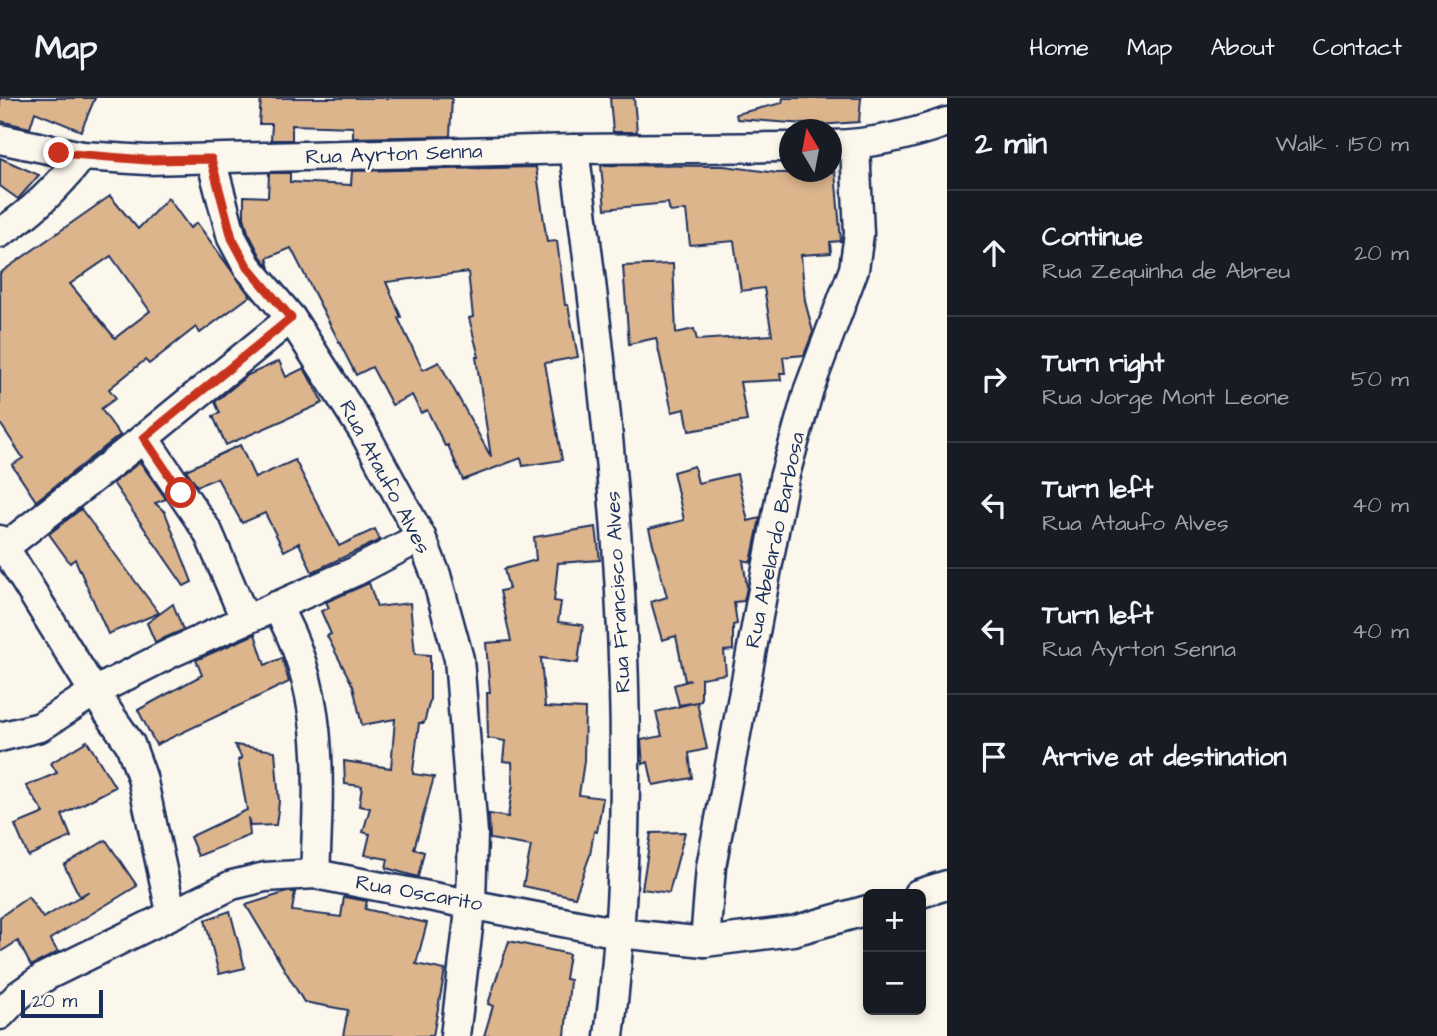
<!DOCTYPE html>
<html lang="en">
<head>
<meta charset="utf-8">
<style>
	body { margin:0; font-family:"Architects Daughter",sans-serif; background:#20242c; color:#f1f3f6 }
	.controls { position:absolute; right:21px; bottom:21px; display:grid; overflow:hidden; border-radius:10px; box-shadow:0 4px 10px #0003 }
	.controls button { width:63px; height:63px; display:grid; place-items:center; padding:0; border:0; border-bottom:2px solid #363941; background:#171b24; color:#f1f3f6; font:35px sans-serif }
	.compass { position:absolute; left:779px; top:21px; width:63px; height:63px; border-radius:50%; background:#171b24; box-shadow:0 4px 10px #0003; rotate:350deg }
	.scale { position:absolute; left:21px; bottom:18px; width:82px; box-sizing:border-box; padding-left:7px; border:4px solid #1b2f5e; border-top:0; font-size:19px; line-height:24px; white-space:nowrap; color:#1b2f5e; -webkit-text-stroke:5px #fbf7ec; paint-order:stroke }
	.stop { position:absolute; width:21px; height:21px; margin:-16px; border:5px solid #c8321e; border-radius:50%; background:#fff }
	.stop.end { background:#c8321e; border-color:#fff; box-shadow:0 2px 7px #0008 }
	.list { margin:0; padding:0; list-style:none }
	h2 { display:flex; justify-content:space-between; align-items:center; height:91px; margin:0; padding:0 28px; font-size:30px }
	h2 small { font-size:23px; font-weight:400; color:#9ea1a6 }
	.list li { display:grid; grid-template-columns:46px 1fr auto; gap:21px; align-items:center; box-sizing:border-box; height:126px; padding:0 28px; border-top:2px solid #363941 }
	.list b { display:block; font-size:26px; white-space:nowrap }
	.list p { margin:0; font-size:23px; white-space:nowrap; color:#9ea1a6 }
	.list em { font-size:23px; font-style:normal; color:#9ea1a6 }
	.icon { flex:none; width:38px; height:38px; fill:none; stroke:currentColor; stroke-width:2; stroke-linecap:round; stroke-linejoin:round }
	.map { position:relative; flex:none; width:947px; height:938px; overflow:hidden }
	header { display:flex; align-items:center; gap:42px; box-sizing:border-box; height:98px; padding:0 35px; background:#171b24; border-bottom:2px solid #363941 }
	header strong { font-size:33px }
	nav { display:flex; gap:38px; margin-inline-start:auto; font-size:24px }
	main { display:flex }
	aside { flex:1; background:#171b24 }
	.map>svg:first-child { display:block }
</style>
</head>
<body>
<header>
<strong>Map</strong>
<nav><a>Home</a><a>Map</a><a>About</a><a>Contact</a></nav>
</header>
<main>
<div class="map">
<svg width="947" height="938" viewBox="0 0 947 938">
	<rect width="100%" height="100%" fill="#fbf7ec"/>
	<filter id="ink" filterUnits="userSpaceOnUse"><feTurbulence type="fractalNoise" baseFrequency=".0143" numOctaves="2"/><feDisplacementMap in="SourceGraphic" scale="14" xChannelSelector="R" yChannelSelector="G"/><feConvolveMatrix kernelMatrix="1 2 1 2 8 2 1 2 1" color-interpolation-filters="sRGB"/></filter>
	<g filter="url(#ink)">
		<!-- building -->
		<g fill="#dcb58d" stroke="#1b2f5e" stroke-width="2" fill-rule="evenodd">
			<polygon points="0,0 95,0 81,33 35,14 30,30 0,23"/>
			<polygon points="261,0 452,0 450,38 353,40 353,29 292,27 292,42 271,42 272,26 259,26"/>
			<polygon points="610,0 634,0 637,34 613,34"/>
			<polygon points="783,0 861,0 859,24 819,27 737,21 736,16 782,5"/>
			<polygon points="0,60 39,77 18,101 0,88"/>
			<polygon points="601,67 724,68 777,75 835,74 841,143 830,144 831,155 801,157 805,203 813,234 804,257 783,259 785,275 780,275 781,282 740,284 747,323 689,333 685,311 672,314 656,240 629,246 623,168 673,166 676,235 694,231 697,242 772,237 764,190 741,193 734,143 690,147 686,112 670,114 668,105 605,111"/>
			<path d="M536,69L547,144L557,143L565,207H568L578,259L545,265L562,362L523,368L521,360L463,382L448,347L445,348L427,312L421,315L412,297L392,307L372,269L356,277L291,150L267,160L270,170L261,159L248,134L244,119V98L268,99L269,75H290V84L351,87L352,73ZM468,174L473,219L469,220L479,259H476L491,359L439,264L423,272L398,220L401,219L386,184Z"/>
			<path d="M110,98L138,131L168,100L190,130L197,125L250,198L200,235L196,229L149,266L145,262L109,291L116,300L101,311L120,337L36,403L12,367L23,360L0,325V175ZM111,158L150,213L115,240L70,186Z"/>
			<polygon points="279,263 286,279 304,270 323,305 226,347 213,318 220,315 215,304 248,277"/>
			<polygon points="240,347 255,380 295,362 339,448 375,431 380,442 312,474 299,445 284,453 265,415 242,425 217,380 197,388 186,372"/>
			<polygon points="140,364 166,401 155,405 165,414 192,484 184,488 113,385"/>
			<polygon points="694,368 698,385 737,376 748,423 760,420 751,464 743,462 747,489 744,503 734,504 737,526 733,527 733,552 724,553 726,576 701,580 701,603 697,604 707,651 689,655 692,680 653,687 648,664 643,666 641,642 662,638 656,614 697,604 679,607 674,587 691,582 685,583 676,538 662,542 651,504 667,499 649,431 684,422 673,374"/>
			<polygon points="81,411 159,515 108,536 75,461 70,465 49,436"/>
			<polygon points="596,429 600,462 558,465 554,503 561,504 558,524 583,527 578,565 541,560 545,609 585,611 584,663 579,697 603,700 597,734 594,733 590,757 575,799 523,788 531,748 490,741 489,716 508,719 513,686 512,664 503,663 505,643 488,640 487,595 490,595 486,545 511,543 500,493 509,491 504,471 536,462 534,439"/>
			<polygon points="369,485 377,509 410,505 415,556 430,557 430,602 424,625 419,625 413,673 413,676 434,679 414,751 424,754 418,779 386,770 388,761 365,757 370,736 363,734 370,710 359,708 362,688 345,686 344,663 391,670 395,621 362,627 353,588 327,538 331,536 321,513 329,510 326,504"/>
			<polygon points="173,506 183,532 155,544 147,525"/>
			<polygon points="255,536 265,567 282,560 289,584 156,647 138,612 202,577 196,562"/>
			<polygon points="87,643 115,689 62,717 71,739 28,758 15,727 44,715 26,688 57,675 51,665"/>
			<polygon points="235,647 275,653 279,704 276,727 250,728 248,719 250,737 198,758 190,739 247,712 238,662 242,660"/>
			<polygon points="685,734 669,795 642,791 651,735"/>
			<polygon points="106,742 137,788 50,841 58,854 31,868 18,843 0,854 0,819 28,799 43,820 89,793 80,799 64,767"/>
			<polygon points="287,794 295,794 292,813 341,819 344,799 367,803 365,811 427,825 416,866 445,872 433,938 343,938 348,912 304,904 246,807"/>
			<polygon points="230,813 245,870 219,876 205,822"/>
			<polygon points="509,843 569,856 565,881 570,882 565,938 484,938 493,908 488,906"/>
		</g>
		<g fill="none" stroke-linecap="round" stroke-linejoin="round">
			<defs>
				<g id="street">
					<polyline points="0,41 82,58 147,62 574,51 790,49"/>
					<path d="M832,47C870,46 911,37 947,24"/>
					<path d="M574,51C613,345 646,642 609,938"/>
					<polyline points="211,61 232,140 247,168 291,220 364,334 421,439 436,477 459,561 473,735 471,804 455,938"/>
					<path d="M0,135C31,115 59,88 82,58"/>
					<polyline points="144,340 208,434 245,521"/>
					<polyline points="0,442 94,594 130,646 142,679 171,814"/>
					<polyline points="0,453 144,340 291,220"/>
					<path d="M276,508C326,591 319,683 315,776"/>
					<polyline points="0,639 40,629 94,594 171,555 356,473 421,439"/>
					<polyline points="918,796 947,787"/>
					<polyline points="705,844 711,769 784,380 809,291 854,171 859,136 855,47"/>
					<polyline points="0,917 19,897 46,878 232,787 265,779 315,776 619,835 705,844 793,833 868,812"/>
				</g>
			</defs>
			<!-- street casing -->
			<use href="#street" stroke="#1b2f5e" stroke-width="33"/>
			<!-- street -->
			<use href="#street" stroke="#fbf7ec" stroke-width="28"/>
		</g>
	</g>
	<g fill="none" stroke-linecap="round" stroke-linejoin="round" filter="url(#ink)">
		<!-- route -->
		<polyline stroke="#c8321e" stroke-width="9" points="59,55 147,62 211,61 232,140 247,168 291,220 144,340 181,395"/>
	</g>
	<g text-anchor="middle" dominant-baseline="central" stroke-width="5" stroke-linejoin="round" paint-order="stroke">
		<!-- street labels -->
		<g font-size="21" fill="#1b2f5e" stroke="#fbf7ec">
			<text transform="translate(394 56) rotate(-2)">Rua Ayrton Senna</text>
			<text transform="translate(385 379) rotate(62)">Rua Ataufo Alves</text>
			<text transform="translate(775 442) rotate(-78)">Rua Abelardo Barbosa</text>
			<text transform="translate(618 494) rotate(-93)">Rua Francisco Alves</text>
			<text transform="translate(419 795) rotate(10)">Rua Oscarito</text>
		</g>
	</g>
</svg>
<div class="controls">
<button>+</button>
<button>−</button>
</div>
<svg class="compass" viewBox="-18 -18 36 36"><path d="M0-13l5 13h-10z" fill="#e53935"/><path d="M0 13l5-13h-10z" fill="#9ea1a6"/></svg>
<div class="scale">20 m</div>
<div class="stop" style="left:181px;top:395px"></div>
<div class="stop end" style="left:59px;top:55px"></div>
</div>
<aside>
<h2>2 min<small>Walk · 150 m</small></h2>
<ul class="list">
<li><svg class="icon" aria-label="ahead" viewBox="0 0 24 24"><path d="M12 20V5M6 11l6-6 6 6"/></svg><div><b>Continue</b><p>Rua Zequinha de Abreu</p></div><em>20 m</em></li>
<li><svg class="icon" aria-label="right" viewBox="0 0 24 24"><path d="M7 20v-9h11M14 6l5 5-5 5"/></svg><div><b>Turn right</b><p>Rua Jorge Mont Leone</p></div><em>50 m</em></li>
<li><svg class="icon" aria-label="left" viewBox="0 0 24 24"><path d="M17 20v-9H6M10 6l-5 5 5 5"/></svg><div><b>Turn left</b><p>Rua Ataufo Alves</p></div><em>40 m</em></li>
<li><svg class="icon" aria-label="left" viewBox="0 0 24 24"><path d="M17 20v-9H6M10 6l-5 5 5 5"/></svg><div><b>Turn left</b><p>Rua Ayrton Senna</p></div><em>40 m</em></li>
<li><svg class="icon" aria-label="arrive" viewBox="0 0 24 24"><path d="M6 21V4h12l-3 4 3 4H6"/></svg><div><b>Arrive at destination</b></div></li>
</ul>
</aside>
</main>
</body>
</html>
